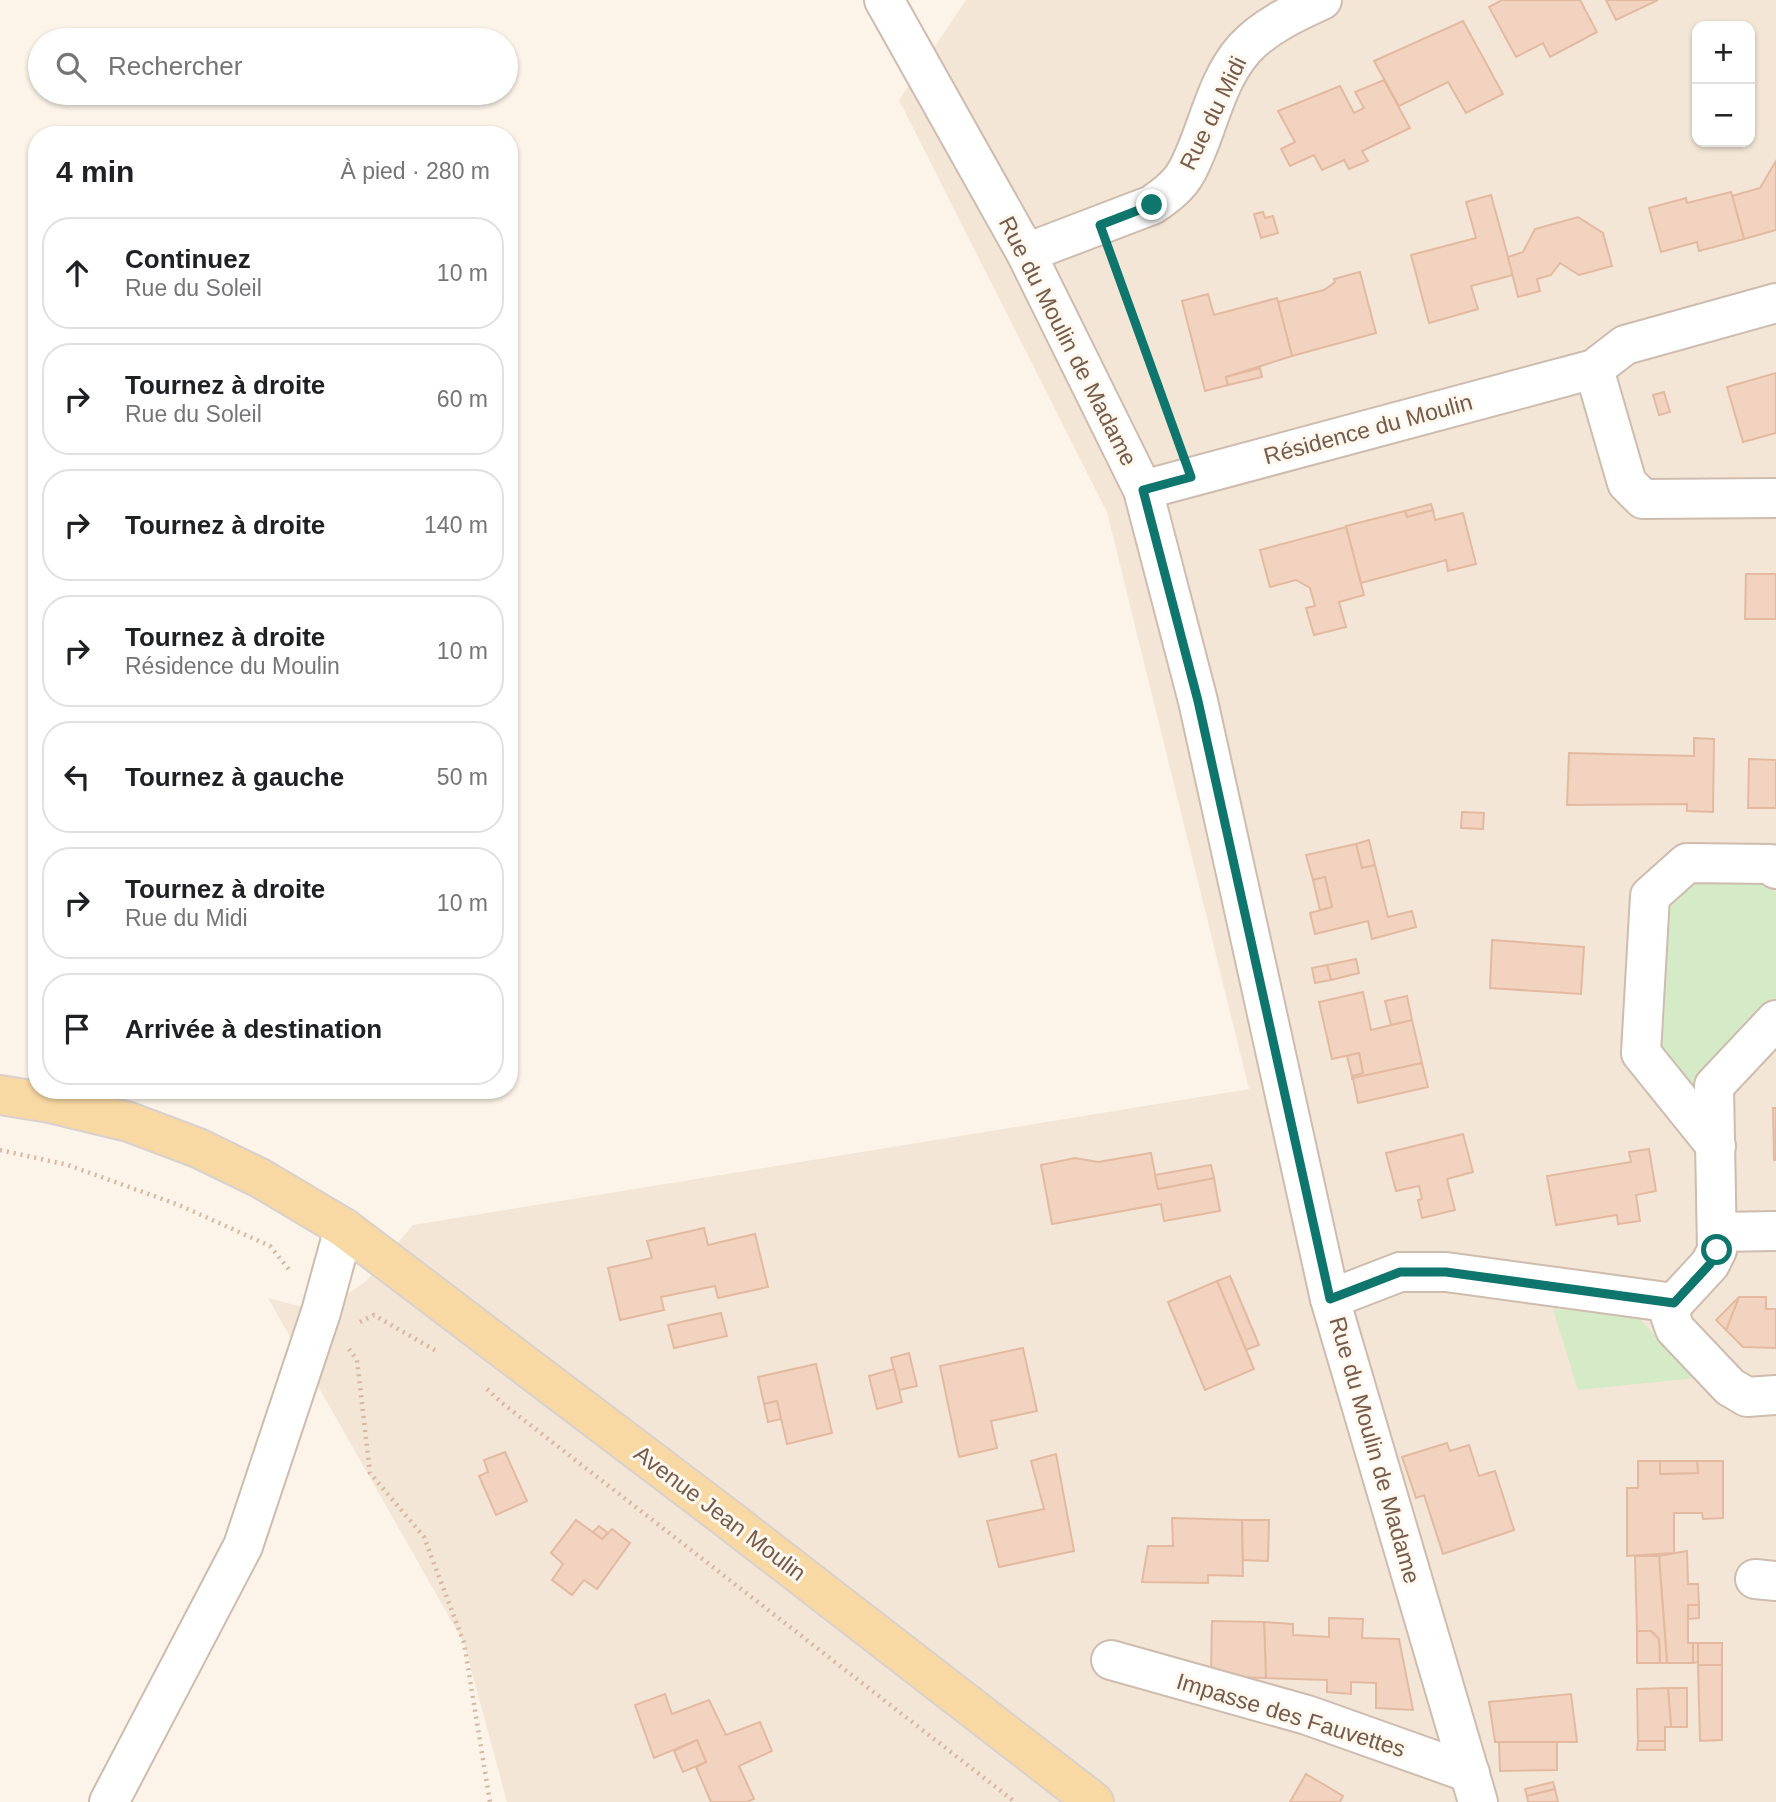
<!DOCTYPE html>
<html lang="fr">
<head>
<meta charset="utf-8">
<style>
	body { margin:0; font-family:Arial,sans-serif; background:#f6f6f6; color:#202124 }
	.controls { position:absolute; right:21px; top:21px; display:grid; overflow:hidden; border-radius:14px; box-shadow:0 2px 5px #0004 }
	.controls button { width:63px; height:63px; display:grid; place-items:center; padding:0; border:0; border-bottom:2px solid #e0e0e0; background:#fff; color:#202124; font:35px sans-serif }
	.stop { position:absolute; width:21px; height:21px; margin:-16px; border:5px solid #0f766e; border-radius:50%; background:#fff }
	.stop.end { background:#0f766e; border-color:#fff; box-shadow:0 2px 7px #0008 }
	.list { margin:0; padding:0; list-style:none }
	h2 { display:flex; justify-content:space-between; align-items:center; height:91px; margin:0; padding:0 28px; font-size:30px }
	h2 small { font-size:23px; font-weight:400; color:#757577 }
	.list li { display:grid; grid-template-columns:46px 1fr auto; gap:21px; align-items:center; box-sizing:border-box; height:112px; margin:0 14px 14px; padding:0 14px; border:2px solid #e0e0e0; border-radius:28px }
	.list b { display:block; font-size:26px; white-space:nowrap }
	.list p { margin:0; font-size:23px; white-space:nowrap; color:#757577 }
	.list em { font-size:23px; font-style:normal; color:#757577 }
	.icon { flex:none; width:38px; height:38px; fill:none; stroke:currentColor; stroke-width:2; stroke-linecap:round; stroke-linejoin:round }
	.map { position:relative; flex:none; width:1776px; height:1802px; overflow:hidden }
	.search { position:absolute; background:#fff; box-shadow:0 2px 5px #0004; left:28px; top:28px; width:490px; height:77px; display:flex; align-items:center; gap:18px; box-sizing:border-box; padding:0 24px; border-radius:38px; color:#757577; font-size:26px }
	.panel { position:absolute; background:#fff; box-shadow:0 2px 5px #0004; left:28px; top:126px; width:490px; height:973px; border-radius:28px }
	.map>svg:first-child { display:block }
</style>
</head>
<body>
<div class="map">
<svg width="1776" height="1802" viewBox="0 0 1776 1802">
	<rect width="100%" height="100%" fill="#fcf4e8"/>
	<!-- residential -->
	<path fill="#f3e6d6" fill-rule="evenodd" d="M966,0H1776V1802H507L464,1643L268,1298L321,1312L365,1282L413,1225L1249,1089L1107,512L899,100ZM1697,26H1750V142H1697Z"/>
	<!-- green -->
	<g fill="#d5eac6">
		<polygon points="1689,880 1765,881 1776,892 1776,999 1706,1072 1706,1114 1653,1051 1661,905"/>
		<polygon points="1553,1309 1635,1314 1695,1378 1578,1390"/>
	</g>
	<!-- building -->
	<g fill="#f1d3c0" stroke="#e3baa1" stroke-width="2">
		<polygon points="1502,0 1580,0 1597,32 1550,57 1543,43 1516,57 1489,7"/>
		<polygon points="1606,0 1658,0 1616,20"/>
		<polygon points="1463,21 1503,94 1466,113 1448,82 1399,106 1374,61"/>
		<polygon points="1384,80 1410,128 1362,151 1368,161 1349,169 1344,160 1322,170 1314,155 1290,166 1281,149 1295,142 1278,111 1340,86 1354,113 1364,108 1355,92"/>
		<polygon points="1776,161 1776,230 1744,239 1732,196 1760,188"/>
		<polygon points="1731,192 1744,239 1699,251 1697,242 1661,252 1649,208 1686,198 1687,203"/>
		<polygon points="1491,195 1513,275 1471,286 1478,309 1429,323 1411,255 1476,238 1466,202"/>
		<polygon points="1263,212 1265,218 1273,216 1278,233 1261,238 1254,214"/>
		<polygon points="1578,217 1603,233 1612,266 1579,275 1560,263 1551,275 1537,279 1540,291 1518,297 1508,257 1523,252 1535,229"/>
		<polygon points="1360,272 1376,333 1292,356 1278,302 1324,290 1335,282 1334,279"/>
		<polygon points="1208,294 1214,315 1277,298 1292,356 1226,377 1228,385 1205,391 1182,301"/>
		<polygon points="1260,368 1262,377 1228,385 1226,377"/>
		<polygon points="1776,373 1776,433 1743,442 1727,387"/>
		<polygon points="1664,392 1670,412 1659,415 1653,395"/>
		<polygon points="1431,504 1433,510 1407,517 1405,511"/>
		<polygon points="1433,510 1435,520 1463,513 1476,564 1448,571 1446,560 1361,583 1346,526 1405,511 1407,517"/>
		<polygon points="1346,527 1364,595 1339,602 1346,627 1314,635 1306,608 1315,606 1310,588 1296,580 1270,587 1260,550"/>
		<polygon points="1746,574 1776,574 1776,619 1745,619"/>
		<polygon points="1694,738 1714,739 1713,812 1687,811 1687,804 1567,805 1569,753 1694,756"/>
		<polygon points="1749,759 1776,760 1776,808 1748,808"/>
		<polygon points="1462,812 1484,813 1483,829 1461,828"/>
		<polygon points="1369,840 1375,865 1362,868 1356,844"/>
		<polygon points="1356,844 1362,868 1375,865 1388,917 1412,911 1416,927 1372,939 1368,921 1315,934 1310,913 1332,907 1325,877 1313,880 1306,855"/>
		<polygon points="1325,877 1332,907 1320,910 1313,880"/>
		<polygon points="1492,940 1584,947 1581,994 1490,988"/>
		<polygon points="1356,959 1359,973 1331,980 1327,965"/>
		<polygon points="1327,965 1331,980 1315,983 1312,968"/>
		<polygon points="1363,992 1371,1030 1412,1020 1422,1063 1352,1079 1352,1076 1363,1073 1359,1053 1332,1059 1319,1002"/>
		<polygon points="1407,996 1412,1020 1391,1025 1385,1001"/>
		<polygon points="1359,1053 1363,1073 1352,1076 1347,1056"/>
		<polygon points="1422,1063 1428,1087 1358,1103 1353,1078"/>
		<polygon points="1773,1108 1776,1108 1776,1160 1774,1160"/>
		<polygon points="1463,1134 1473,1172 1447,1179 1455,1210 1422,1218 1418,1200 1422,1199 1419,1186 1396,1191 1386,1153"/>
		<polygon points="1649,1149 1656,1191 1636,1195 1640,1221 1618,1224 1617,1215 1556,1225 1547,1176 1631,1162 1629,1152"/>
		<polygon points="1151,1153 1158,1189 1214,1178 1220,1211 1164,1221 1161,1204 1052,1224 1041,1165 1075,1158 1098,1162"/>
		<polygon points="1211,1165 1214,1178 1158,1189 1155,1175"/>
		<polygon points="704,1228 708,1245 755,1234 768,1287 718,1298 715,1286 661,1297 664,1310 620,1320 608,1268 652,1258 647,1241"/>
		<polygon points="1230,1276 1259,1345 1246,1350 1217,1281"/>
		<polygon points="1217,1281 1254,1369 1205,1390 1168,1302"/>
		<polygon points="1739,1297 1766,1297 1766,1309 1776,1309 1776,1348 1743,1347 1726,1330"/>
		<polygon points="1739,1297 1726,1330 1716,1320"/>
		<polygon points="721,1313 727,1336 674,1348 668,1325"/>
		<polygon points="1023,1348 1037,1411 991,1421 997,1448 959,1457 940,1366"/>
		<polygon points="909,1353 917,1386 899,1390 891,1358"/>
		<polygon points="816,1364 832,1433 787,1444 777,1401 764,1404 758,1377"/>
		<polygon points="894,1369 902,1402 877,1409 869,1376"/>
		<polygon points="777,1401 781,1419 768,1422 764,1404"/>
		<polygon points="1447,1443 1450,1451 1469,1445 1479,1476 1495,1471 1514,1530 1443,1554 1424,1495 1416,1498 1402,1457"/>
		<polygon points="505,1452 527,1501 496,1515 479,1476 488,1472 484,1460"/>
		<polygon points="1056,1454 1074,1551 999,1567 987,1521 1044,1509 1031,1461"/>
		<polygon points="1638,1461 1660,1461 1660,1474 1698,1473 1697,1461 1723,1461 1723,1518 1703,1519 1702,1513 1674,1513 1674,1553 1627,1556 1627,1488 1638,1488"/>
		<polygon points="1660,1461 1697,1461 1698,1473 1660,1474"/>
		<polygon points="1172,1518 1242,1520 1243,1576 1208,1575 1208,1583 1142,1582 1148,1546 1173,1546"/>
		<polygon points="576,1520 602,1539 612,1529 630,1543 597,1589 584,1580 572,1595 552,1580 563,1564 551,1553"/>
		<polygon points="1242,1520 1269,1520 1268,1561 1243,1560"/>
		<polygon points="599,1526 608,1533 602,1539 593,1532"/>
		<polygon points="1687,1551 1688,1584 1698,1584 1699,1605 1688,1605 1688,1643 1693,1643 1693,1663 1667,1663 1659,1556"/>
		<polygon points="1635,1556 1659,1556 1667,1663 1660,1663 1659,1639 1651,1631 1637,1631"/>
		<polygon points="1688,1605 1699,1605 1699,1618 1688,1619"/>
		<polygon points="1329,1618 1363,1619 1362,1638 1399,1639 1413,1710 1376,1708 1376,1683 1351,1682 1351,1694 1327,1692 1327,1680 1266,1678 1264,1622 1293,1624 1293,1635 1329,1637"/>
		<polygon points="1212,1621 1264,1622 1266,1678 1225,1677 1211,1673"/>
		<polygon points="1637,1631 1651,1631 1659,1639 1660,1663 1637,1663"/>
		<polygon points="1693,1643 1698,1643 1699,1662 1693,1663"/>
		<rect x="1698" y="1643" width="24" height="22"/>
		<polygon points="1698,1665 1722,1665 1722,1740 1700,1741"/>
		<polygon points="1668,1688 1687,1688 1687,1727 1671,1727"/>
		<polygon points="1668,1688 1671,1727 1665,1727 1665,1741 1638,1741 1637,1689"/>
		<polygon points="665,1694 672,1714 709,1700 726,1735 760,1722 772,1751 739,1766 754,1799 747,1802 711,1802 696,1767 706,1762 697,1740 654,1758 635,1705"/>
		<polygon points="1571,1694 1577,1742 1495,1742 1489,1702"/>
		<polygon points="697,1740 706,1762 683,1772 674,1751"/>
		<polygon points="1638,1741 1665,1741 1665,1750 1637,1750"/>
		<polygon points="1499,1742 1557,1742 1557,1770 1500,1771"/>
		<polygon points="1306,1774 1343,1796 1340,1802 1290,1802"/>
		<polygon points="1553,1782 1555,1789 1527,1796 1525,1789"/>
		<polygon points="1555,1789 1558,1802 1528,1802 1527,1796"/>
	</g>
	<g fill="none" stroke-linecap="round" stroke-linejoin="round">
		<defs>
			<g id="minor">
				<polyline points="884,0 1026,253 1143,490 1198,701 1330,1299 1478,1802"/>
				<path d="M1026,253L1152,205C1165,196 1179,186 1187,171C1208,132 1214,83 1244,49C1265,26 1294,13 1322,0"/>
				<polyline points="1594,369 1627,483 1643,499 1776,498"/>
				<polyline points="1143,490 1594,369 1625,345 1776,303"/>
				<polyline points="1776,1020 1714,1086 1717,1250 1710,1264 1674,1303 1670,1315 1675,1329 1730,1387 1747,1397 1776,1395"/>
				<polyline points="1716,1146 1641,1053 1650,896 1687,863 1771,864 1776,869"/>
				<polyline points="1717,1232 1776,1231"/>
				<polyline points="1330,1299 1400,1272 1446,1272 1674,1303"/>
				<polyline points="1755,1579 1776,1581"/>
				<polyline points="1111,1660 1307,1715 1470,1773"/>
				<polyline points="109,1802 243,1546 321,1312 344,1228"/>
			</g>
			<polyline id="major" points="0,1095 50,1103 129,1122 198,1148 260,1178 344,1228 728,1519 1094,1802"/>
		</defs>
		<!-- minor casing -->
		<use href="#minor" stroke="#cebcae" stroke-width="42"/>
		<!-- major casing -->
		<use href="#major" stroke="#d9d1cd" stroke-width="42"/>
		<!-- path -->
		<g stroke="#d6b7a3" stroke-width="4.5" stroke-dasharray="2 5" stroke-linecap="butt">
			<polyline points="1112,259 1178,442"/>
			<polyline points="0,1150 68,1165 179,1205 270,1246 291,1272"/>
			<polyline points="360,1322 374,1315 438,1352"/>
			<polyline points="349,1349 357,1360 370,1473 424,1537 464,1643 490,1802"/>
			<polyline points="487,1389 502,1403 1015,1802"/>
		</g>
		<!-- minor -->
		<use href="#minor" stroke="#fff" stroke-width="38"/>
		<!-- major -->
		<use href="#major" stroke="#f8d8a3" stroke-width="38"/>
	</g>
	<g fill="none" stroke-linecap="round" stroke-linejoin="round">
		<!-- route -->
		<polyline stroke="#0f766e" stroke-width="9" points="1152,205 1100,225 1191,477 1143,490 1198,701 1330,1299 1400,1272 1446,1272 1674,1303 1710,1264 1717,1250"/>
	</g>
	<g text-anchor="middle" dominant-baseline="central" stroke-width="6" stroke-linejoin="round" paint-order="stroke">
		<!-- street labels -->
		<g font-size="23" fill="#765b4c" stroke="#fff8ee">
			<text transform="translate(1213 113) rotate(-64)">Rue du Midi</text>
			<text transform="translate(1068 341) rotate(63)">Rue du Moulin de Madame</text>
			<text transform="translate(1368 429) rotate(-15)">Résidence du Moulin</text>
			<text transform="translate(1375 1450) rotate(74)">Rue du Moulin de Madame</text>
			<text transform="translate(720 1513) rotate(37)">Avenue Jean Moulin</text>
			<text transform="translate(1291 1715) rotate(17)">Impasse des Fauvettes</text>
		</g>
	</g>
</svg>
<div class="controls">
<button>+</button>
<button>−</button>
</div>
<div class="stop" style="left:1717px;top:1250px"></div>
<div class="stop end" style="left:1152px;top:205px"></div>
<div class="search"><svg class="icon" aria-label="search" viewBox="0 0 24 24"><circle cx="10" cy="10" r="6"/><path d="M15 15l6 6"/></svg>Rechercher</div>
<section class="panel">
<h2>4 min<small>À pied · 280 m</small></h2>
<ul class="list">
<li><svg class="icon" aria-label="ahead" viewBox="0 0 24 24"><path d="M12 20V5M6 11l6-6 6 6"/></svg><div><b>Continuez</b><p>Rue du Soleil</p></div><em>10 m</em></li>
<li><svg class="icon" aria-label="right" viewBox="0 0 24 24"><path d="M7 20v-9h11M14 6l5 5-5 5"/></svg><div><b>Tournez à droite</b><p>Rue du Soleil</p></div><em>60 m</em></li>
<li><svg class="icon" aria-label="right" viewBox="0 0 24 24"><path d="M7 20v-9h11M14 6l5 5-5 5"/></svg><div><b>Tournez à droite</b></div><em>140 m</em></li>
<li><svg class="icon" aria-label="right" viewBox="0 0 24 24"><path d="M7 20v-9h11M14 6l5 5-5 5"/></svg><div><b>Tournez à droite</b><p>Résidence du Moulin</p></div><em>10 m</em></li>
<li><svg class="icon" aria-label="left" viewBox="0 0 24 24"><path d="M17 20v-9H6M10 6l-5 5 5 5"/></svg><div><b>Tournez à gauche</b></div><em>50 m</em></li>
<li><svg class="icon" aria-label="right" viewBox="0 0 24 24"><path d="M7 20v-9h11M14 6l5 5-5 5"/></svg><div><b>Tournez à droite</b><p>Rue du Midi</p></div><em>10 m</em></li>
<li><svg class="icon" aria-label="arrive" viewBox="0 0 24 24"><path d="M6 21V4h12l-3 4 3 4H6"/></svg><div><b>Arrivée à destination</b></div></li>
</ul>
</section>
</div>
</body>
</html>
